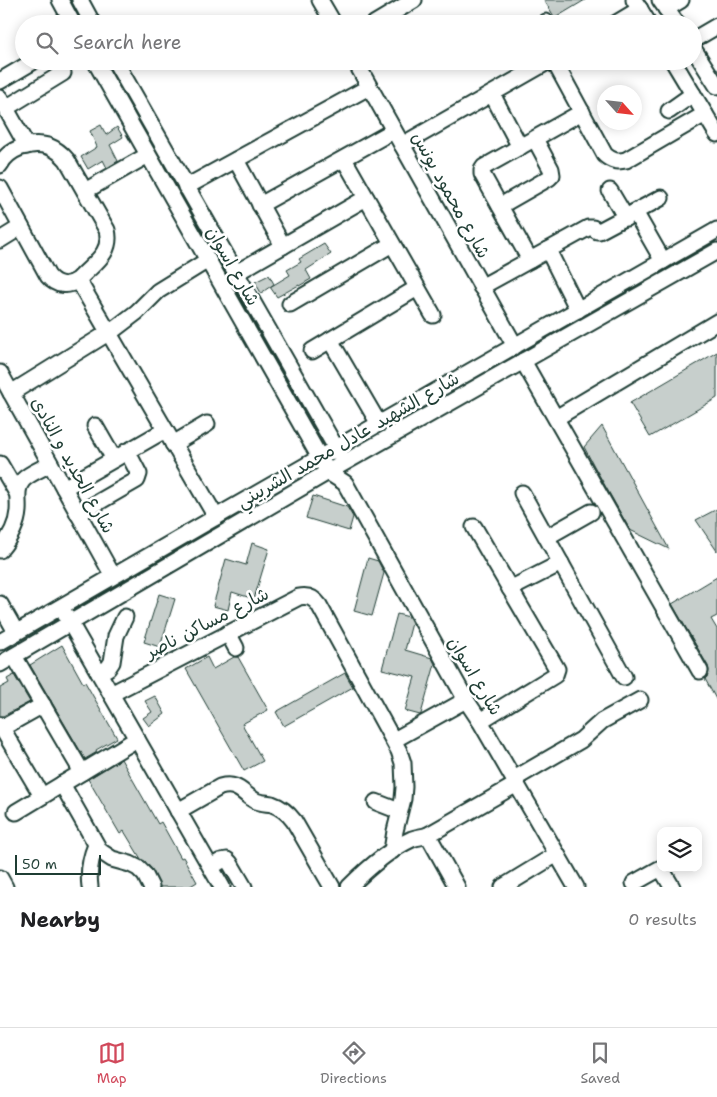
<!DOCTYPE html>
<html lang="en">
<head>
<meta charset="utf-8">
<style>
	body { margin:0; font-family:"Shantell Sans","Playpen Sans Arabic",sans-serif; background:#f2f2f2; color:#202124 }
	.controls { position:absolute; right:15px; bottom:15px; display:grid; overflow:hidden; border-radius:10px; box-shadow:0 2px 12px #0003 }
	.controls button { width:45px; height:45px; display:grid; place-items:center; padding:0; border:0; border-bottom:1px solid #e0e0e0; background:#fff; color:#202124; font:25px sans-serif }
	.compass { position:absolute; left:597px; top:85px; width:45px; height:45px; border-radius:50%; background:#fff; box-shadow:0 2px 12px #0003; rotate:117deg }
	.scale { position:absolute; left:15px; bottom:12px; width:86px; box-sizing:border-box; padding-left:5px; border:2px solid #1f3d34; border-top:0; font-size:14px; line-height:18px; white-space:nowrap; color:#1f3d34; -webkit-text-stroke:4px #fff; paint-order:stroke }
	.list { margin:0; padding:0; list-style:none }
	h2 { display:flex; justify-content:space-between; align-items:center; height:65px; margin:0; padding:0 20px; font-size:21px }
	h2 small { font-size:16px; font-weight:400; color:#757577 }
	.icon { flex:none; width:28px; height:28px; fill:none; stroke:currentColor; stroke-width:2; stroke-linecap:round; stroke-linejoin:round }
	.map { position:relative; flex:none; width:717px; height:887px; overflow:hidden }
	.search { position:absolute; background:#fff; box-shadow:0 2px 12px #0003; left:15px; right:15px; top:15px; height:55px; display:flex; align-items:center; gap:12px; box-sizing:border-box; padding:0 18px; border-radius:28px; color:#757577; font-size:19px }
	.sheet { height:140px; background:#fff }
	nav { display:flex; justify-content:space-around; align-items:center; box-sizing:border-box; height:70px; border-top:1px solid #e0e0e0; background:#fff; font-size:14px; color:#757577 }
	nav a { display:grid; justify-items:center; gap:2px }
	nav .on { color:#d1495b }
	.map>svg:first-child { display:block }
</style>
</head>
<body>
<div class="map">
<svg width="717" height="887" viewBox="0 0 717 887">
	<rect width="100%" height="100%" fill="#fff"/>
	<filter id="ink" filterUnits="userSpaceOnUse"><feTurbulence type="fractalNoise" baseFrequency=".02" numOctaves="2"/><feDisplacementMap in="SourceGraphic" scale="10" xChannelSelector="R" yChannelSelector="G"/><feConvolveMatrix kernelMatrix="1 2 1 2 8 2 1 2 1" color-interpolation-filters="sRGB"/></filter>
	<g filter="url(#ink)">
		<!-- building -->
		<g fill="#c7cfcc" stroke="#1f3d34">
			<polygon points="544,0 585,0 555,18"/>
			<polygon points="101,125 106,135 117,127 123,137 110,145 118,161 107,168 103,160 88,169 81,157 97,147 90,131"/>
			<polygon points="324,244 331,254 306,270 311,279 299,286 299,285 277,297 270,287 290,275 287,270 301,262 299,259"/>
			<polygon points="269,275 274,284 261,293 255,282"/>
			<polygon points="717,352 717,398 650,437 630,403"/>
			<polygon points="602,426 669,549 630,530 594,466 584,447"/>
			<polygon points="313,496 347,507 353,517 349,531 306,518"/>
			<polygon points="717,509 717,551 696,520"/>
			<polygon points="252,543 269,549 254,599 232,592 228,610 213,606 226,559 246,565"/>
			<polygon points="368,558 378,561 384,573 372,616 354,611"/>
			<polygon points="717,577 717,616 711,619 717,629 717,701 705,679 708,675 709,671 708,666 672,604"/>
			<polygon points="159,594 175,599 160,647 144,642"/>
			<polygon points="397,614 409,617 412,623 405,650 432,658 435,664 421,714 420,715 405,711 415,677 382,669"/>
			<polygon points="62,645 83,683 85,682 117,738 96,750 97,752 85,759 30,665"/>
			<polygon points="207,657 213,669 234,657 238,657 268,710 242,724 263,761 244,771 186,669"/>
			<polygon points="345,673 353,687 284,726 276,712"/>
			<polygon points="14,675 30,702 3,716 0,716 0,688 9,683 7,679"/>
			<polygon points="155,696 165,714 149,726 143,718 152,712 145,701"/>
			<polygon points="121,759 158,824 161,822 181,858 183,857 197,882 189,887 160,887 153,871 145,861 141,859 124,831 120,834 88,779"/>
		</g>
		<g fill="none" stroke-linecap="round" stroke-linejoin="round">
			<defs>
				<g id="minor">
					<polyline points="60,0 73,24"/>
					<polyline points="80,0 93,24"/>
					<polyline points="320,0 334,24"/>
					<polyline points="634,0 649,24"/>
					<polyline points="660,0 677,24"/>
					<polyline points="666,9 681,0"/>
					<polyline points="374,24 414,0"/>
					<polyline points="544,24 546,22"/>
					<polyline points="615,24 640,9"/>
					<polyline points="693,40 717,26"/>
					<polyline points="693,48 717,86"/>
					<polyline points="95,61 328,472 345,483 466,700 480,721 576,887"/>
					<polyline points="115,61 340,455"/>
					<polyline points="355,61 515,346"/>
					<path d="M554,61L605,155C612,161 617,162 626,160L705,114"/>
					<polyline points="673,61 717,134"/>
					<polyline points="0,81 34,61"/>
					<polyline points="492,94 520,147"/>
					<polyline points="0,98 27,146"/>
					<polyline points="6,108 63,73"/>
					<polyline points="669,111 693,94"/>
					<polyline points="402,145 549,61"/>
					<polyline points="344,159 433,315"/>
					<polyline points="236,160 283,246"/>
					<path d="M0,165C8,149 30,141 48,146C56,149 62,154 67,160L107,230C113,254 92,264 78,280C68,287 56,286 48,276L0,188"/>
					<polyline points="186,187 369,87"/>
					<polyline points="85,191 148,155"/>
					<polyline points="610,191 626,218"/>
					<polyline points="260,205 393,131"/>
					<polyline points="500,206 549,178 552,175 551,169 535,139"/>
					<polyline points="635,212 663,261"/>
					<polyline points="0,240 21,227"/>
					<polyline points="548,250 578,310"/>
					<polyline points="530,260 482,174 482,170 484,167 582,112"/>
					<polyline points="236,273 366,198"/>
					<polyline points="78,280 216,517"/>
					<polyline points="481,287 588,228 593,228 597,231 599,231 661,198"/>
					<polyline points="290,304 392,244"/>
					<polyline points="330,340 379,424"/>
					<polyline points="312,351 417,288"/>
					<polyline points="523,361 700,671"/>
					<polyline points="0,373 113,576"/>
					<polyline points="11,393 116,328 137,312 158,291 208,260"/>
					<polyline points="556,418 717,322"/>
					<polyline points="95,426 114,459"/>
					<polyline points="173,444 207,424"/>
					<polyline points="0,464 17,493"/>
					<polyline points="64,488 165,430"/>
					<polyline points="522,493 624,677"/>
					<polyline points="78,514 137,480 139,474 127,451"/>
					<polyline points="474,527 557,669 555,675 480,721"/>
					<polyline points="547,537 591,512"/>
					<path d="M0,550C9,539 17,525 18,511C19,500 15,489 23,480C30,473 42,469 50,464"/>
					<polyline points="510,589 561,563"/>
					<polyline points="0,604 16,632"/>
					<polyline points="65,614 222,887"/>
					<polyline points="228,633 236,648"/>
					<polyline points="0,642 216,517 717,230"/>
					<polyline points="14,656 82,772"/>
					<polyline points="0,664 328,472 717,251"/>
					<polyline points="99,673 108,668 112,662 116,636 125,617"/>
					<path d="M111,694L299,597C308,595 314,598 319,605L399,751L403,763L404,787L403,799L395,831L392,851"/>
					<polyline points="0,725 42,796"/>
					<polyline points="2,728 43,705"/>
					<polyline points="394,740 466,700"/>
					<polyline points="514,779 581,740 602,721 640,700"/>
					<polyline points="62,784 100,851 112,859 130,864 138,868 145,875 151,887"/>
					<polyline points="376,802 399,811"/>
					<path d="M178,811L220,787C239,782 242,794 256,801C261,803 266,803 272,804C281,807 288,813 294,821L332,887"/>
					<polyline points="16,812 137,739"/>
					<polyline points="428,835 457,887"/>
					<polyline points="211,867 221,861 227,860 230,863 244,887"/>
					<polyline points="0,878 5,887"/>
					<polyline points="634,883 659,869 662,870 672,887"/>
					<path d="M90,887C88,872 90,859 96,845"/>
					<path d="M349,887C367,869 388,850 412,839C417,837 423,837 428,835L517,784"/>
					<polyline points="503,887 557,854"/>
				</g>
			</defs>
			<!-- minor casing -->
			<use href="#minor" stroke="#1f3d34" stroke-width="19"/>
			<!-- minor -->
			<use href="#minor" stroke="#fff" stroke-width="15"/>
		</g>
	</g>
	<g text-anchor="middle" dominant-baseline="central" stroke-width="5" stroke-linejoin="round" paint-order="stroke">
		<!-- street labels -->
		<g font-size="18" fill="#1f3d34" stroke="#fff">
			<text transform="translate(451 195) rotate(61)">شارع محمود يونس</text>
			<text transform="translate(233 266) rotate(60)">شارع اسوان</text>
			<text transform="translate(348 440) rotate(-30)">شارع الشهيد عادل محمد الشربيني</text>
			<text transform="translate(73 465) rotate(61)">شارع الحديد و النادى</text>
			<text transform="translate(207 623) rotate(-27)">شارع مساكن ناصر</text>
			<text transform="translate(475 676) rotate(59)">شارع اسوان</text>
		</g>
	</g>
</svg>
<div class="controls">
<button><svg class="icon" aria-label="layers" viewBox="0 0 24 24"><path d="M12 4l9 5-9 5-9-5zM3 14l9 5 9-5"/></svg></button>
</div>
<svg class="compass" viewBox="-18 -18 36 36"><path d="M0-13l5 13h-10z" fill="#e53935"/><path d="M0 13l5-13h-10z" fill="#757577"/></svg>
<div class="scale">50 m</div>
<div class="search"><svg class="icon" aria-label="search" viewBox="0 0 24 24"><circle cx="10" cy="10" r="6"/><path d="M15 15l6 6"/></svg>Search here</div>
</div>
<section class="sheet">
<h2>Nearby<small>0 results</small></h2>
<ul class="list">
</ul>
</section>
<nav>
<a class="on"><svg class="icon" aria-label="map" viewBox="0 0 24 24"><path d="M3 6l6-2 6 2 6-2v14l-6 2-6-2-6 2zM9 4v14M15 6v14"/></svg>Map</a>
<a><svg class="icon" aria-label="directions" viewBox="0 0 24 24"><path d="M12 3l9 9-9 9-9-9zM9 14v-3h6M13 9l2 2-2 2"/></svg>Directions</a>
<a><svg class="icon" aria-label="saved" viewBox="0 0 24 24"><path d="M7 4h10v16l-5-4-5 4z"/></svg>Saved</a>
</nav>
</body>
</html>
